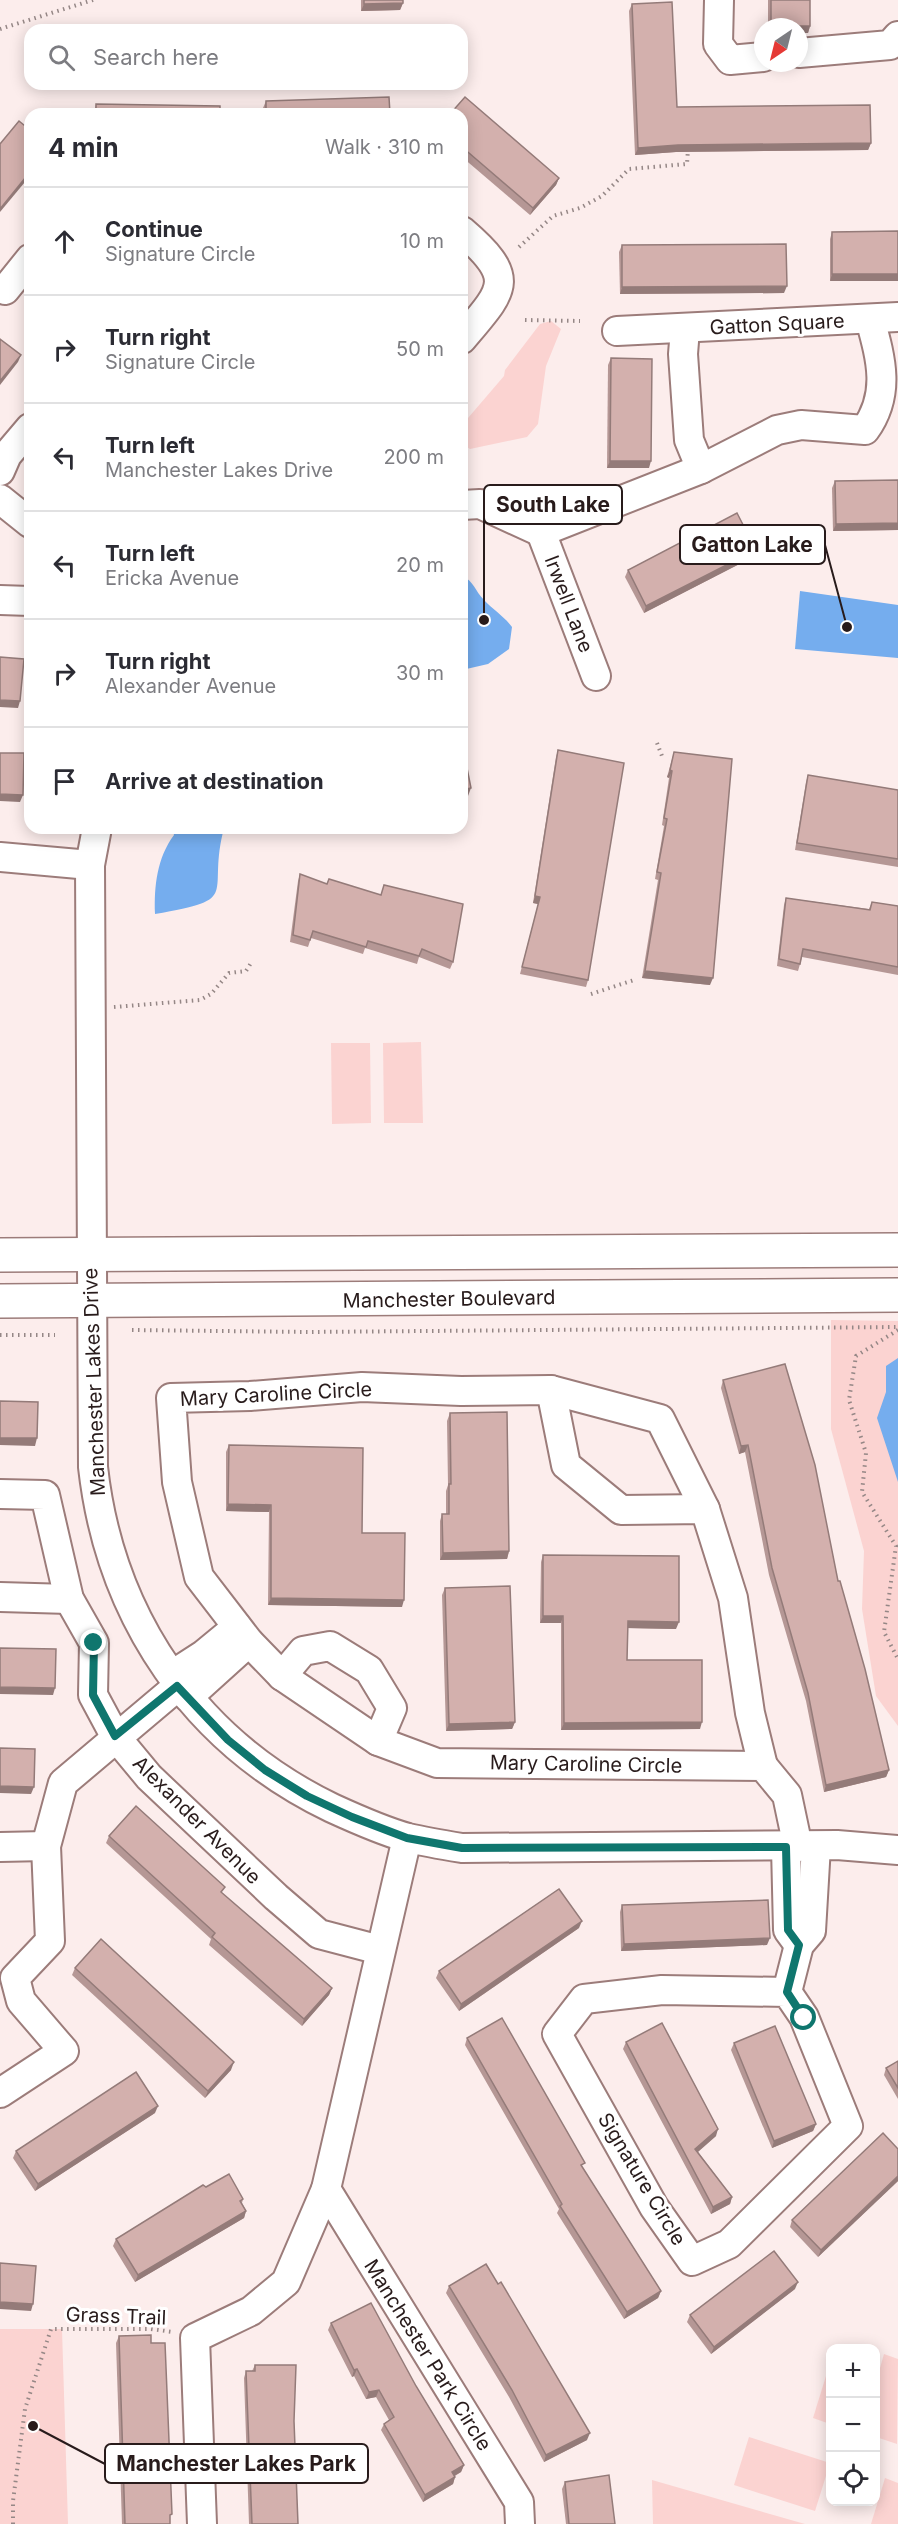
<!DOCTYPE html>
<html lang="en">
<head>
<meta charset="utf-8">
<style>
	body { margin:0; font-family:Inter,sans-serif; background:#f7f7f7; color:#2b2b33 }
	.controls { position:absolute; right:18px; bottom:18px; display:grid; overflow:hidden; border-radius:12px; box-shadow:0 3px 15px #0003 }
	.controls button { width:54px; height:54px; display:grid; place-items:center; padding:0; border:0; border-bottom:2px solid #e1e1e2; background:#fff; color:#2b2b33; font:30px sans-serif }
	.compass { position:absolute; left:754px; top:18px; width:54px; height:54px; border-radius:50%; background:#fff; box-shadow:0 3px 15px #0003; rotate:215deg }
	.stop { position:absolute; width:18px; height:18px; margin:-14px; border:4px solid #0f766e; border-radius:50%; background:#fff }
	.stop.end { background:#0f766e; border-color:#fff; box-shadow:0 2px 6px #0008 }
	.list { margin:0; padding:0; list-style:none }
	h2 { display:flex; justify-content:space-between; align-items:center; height:78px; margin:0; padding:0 24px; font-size:26px }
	h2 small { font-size:20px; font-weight:400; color:#7c7c81 }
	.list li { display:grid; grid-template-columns:39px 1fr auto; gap:18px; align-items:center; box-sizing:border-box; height:108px; padding:0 24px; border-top:2px solid #e1e1e2 }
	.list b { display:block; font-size:22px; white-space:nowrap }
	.list p { margin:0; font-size:20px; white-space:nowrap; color:#7c7c81 }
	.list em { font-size:20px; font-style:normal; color:#7c7c81 }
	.icon { flex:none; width:33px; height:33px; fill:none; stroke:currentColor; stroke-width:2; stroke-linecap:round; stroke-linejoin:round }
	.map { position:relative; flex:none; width:898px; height:2524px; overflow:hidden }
	.search { position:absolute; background:#fff; box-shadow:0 3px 15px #0003; left:24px; top:24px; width:444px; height:66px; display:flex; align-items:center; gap:15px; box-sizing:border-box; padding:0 21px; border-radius:18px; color:#7c7c81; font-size:22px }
	.panel { position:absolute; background:#fff; box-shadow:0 3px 15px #0003; left:24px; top:108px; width:444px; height:726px; border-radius:18px }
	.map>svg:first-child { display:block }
</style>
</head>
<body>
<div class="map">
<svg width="898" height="2524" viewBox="0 0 898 2524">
	<rect width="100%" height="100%" fill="#fcedec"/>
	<!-- green -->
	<g fill="#fbd3d1">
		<polygon points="551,321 561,329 546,366 538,424 527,437 470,449 465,446 462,425 504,376 505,370 540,324"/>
		<polygon points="421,1042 423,1123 384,1123 383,1043"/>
		<polygon points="331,1043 370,1043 371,1123 332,1124"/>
		<polygon points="831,1320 898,1321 898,1726 876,1696 862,1609 864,1551 831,1429"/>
		<polygon points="0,2329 62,2329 68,2524 0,2524"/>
		<polygon points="884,2354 898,2359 897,2444 876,2437 876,2382"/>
		<polygon points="830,2363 830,2424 813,2418"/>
		<polygon points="749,2437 830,2463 815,2511 734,2485"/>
		<polygon points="885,2478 898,2483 898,2524 871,2524"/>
		<polygon points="652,2480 805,2524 653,2524"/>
	</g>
	<!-- water -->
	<g fill="#75adee">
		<path d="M462,576C474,581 475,591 484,600C493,610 503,615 512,627L509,649L488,664L462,670Z"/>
		<polygon points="800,591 898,605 898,658 795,649"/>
		<path d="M172,828H224C206,896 244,899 155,914C154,886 157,858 174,835Z"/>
		<polygon points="898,1358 898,1482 877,1418 886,1392 886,1366"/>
	</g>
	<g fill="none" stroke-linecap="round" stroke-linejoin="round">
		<defs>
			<g id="minor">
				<polyline points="719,0 718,44 730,60 763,57"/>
				<polyline points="799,53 890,45 898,36"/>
				<path d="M462,231C518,279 504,289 462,339"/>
				<polyline points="5,290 30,259"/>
				<polyline points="685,329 683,354 689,440 701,469"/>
				<polyline points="617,331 898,317"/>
				<polyline points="0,471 7,455 30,428"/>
				<polyline points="0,499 30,523"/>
				<polyline points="462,505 480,504 541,532"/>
				<path d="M541,532L701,469L777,430L801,425L865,430C891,394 881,359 870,319"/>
				<polyline points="541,532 596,676"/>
				<polyline points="0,600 30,601"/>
				<path d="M97,828L90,865L93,1467C110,1618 195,1742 332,1808C356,1819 383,1831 408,1838C426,1842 444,1845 462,1848L837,1845L898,1850"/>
				<polyline points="0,857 90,865"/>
				<polyline points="551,1390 566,1465 621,1510 705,1509 733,1598 750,1713 763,1766"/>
				<polyline points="0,1494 45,1495 69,1599 94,1643 93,1695 115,1736 149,1777 276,1897 319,1934 380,1950"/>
				<polyline points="0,1597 69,1599"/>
				<polyline points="172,1675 203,1655 237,1627"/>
				<polyline points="282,1676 303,1651 330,1646 369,1670 392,1708 378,1741 437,1763 763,1766 787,1795 798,1847"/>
				<polyline points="188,1697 249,1642"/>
				<polyline points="378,1741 282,1676 249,1642 199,1577 177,1482 171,1398 250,1396 362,1387 461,1391 551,1390 660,1419 705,1509"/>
				<polyline points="407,1838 326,2189 519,2502 520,2524"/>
				<polyline points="0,1847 46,1846"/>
				<polyline points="786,1847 788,1930 799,1945"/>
				<polygon points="662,1990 787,1992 804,2017 848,2126 729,2244 692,2261 654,2207 557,2034 584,1999"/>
				<polyline points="787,1992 799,1945 811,1931 816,1846"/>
				<polyline points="0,2093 64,2051 21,2001 15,1978 50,1941 46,1846 63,1783 178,1686"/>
				<polyline points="202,2524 195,2338 251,2311 286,2282 326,2189"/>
			</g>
			<g id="major">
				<polyline points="0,1255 898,1250"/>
				<polyline points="0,1301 898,1295"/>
			</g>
		</defs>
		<!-- minor casing -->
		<use href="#minor" stroke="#9c7c7a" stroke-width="32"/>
		<!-- major casing -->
		<use href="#major" stroke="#9c7c7a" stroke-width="36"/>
		<!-- path -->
		<g stroke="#958786" stroke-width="4" stroke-dasharray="1.5 4.5" stroke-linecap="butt">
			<polyline points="0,29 93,0"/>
			<polyline points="519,247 553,216 580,208 602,196 629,169 687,164 688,149"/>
			<polyline points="525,320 580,321"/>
			<polyline points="657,743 662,756"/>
			<polyline points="591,994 634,980"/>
			<polyline points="114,1007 200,1000 211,994 229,973 246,971 251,963"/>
			<polyline points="132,1330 308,1332 898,1327"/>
			<polyline points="898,1330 856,1356 849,1400 866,1453 862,1492 896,1546 884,1632 898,1659"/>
			<polyline points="0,1335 55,1335"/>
			<polyline points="13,2524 13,2501 25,2409 51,2329 151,2329 173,2332"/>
		</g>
		<!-- minor -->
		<use href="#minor" stroke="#fff" stroke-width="28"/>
		<!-- major -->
		<use href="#major" stroke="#fff" stroke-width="33"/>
	</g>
	<!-- wall -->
	<g fill="#b59795">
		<polygon points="361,0 403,0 403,3 400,10 361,11"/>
		<polygon points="768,0 810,0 810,26 808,33 799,33 799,27 768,27"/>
		<polygon points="632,4 677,107 871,143 868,150 676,152 635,155 629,11"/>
		<polygon points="266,101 390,114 264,114 263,108"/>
		<polygon points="96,104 220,114 94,114"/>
		<polygon points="462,114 559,178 556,185 530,215 462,157"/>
		<polygon points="898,231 830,281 830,239 832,232"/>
		<polygon points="622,245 784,293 620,294 619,252"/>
		<polygon points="611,358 649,468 607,468 608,365"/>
		<polygon points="898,480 898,530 833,531 832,488 835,481"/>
		<polygon points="756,550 753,557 644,613 625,577 628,570"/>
		<polygon points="558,750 588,980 586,987 520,974 538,904 533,903 556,757"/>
		<polygon points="674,752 710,985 642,978 658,880 655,879 664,826 662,825 669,778 667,777"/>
		<polygon points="808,775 898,790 898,867 795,850 806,782"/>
		<polygon points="300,874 453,962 450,969 419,957 417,964 365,948 363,954 311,938 308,947 290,942 298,881"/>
		<polygon points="786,898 869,909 872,902 898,906 898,975 802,957 798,971 777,966 784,905"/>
		<polygon points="723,1380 838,1581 889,1770 886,1777 824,1792 806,1701 769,1575 745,1452 739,1454 721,1388"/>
		<polygon points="450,1413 509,1551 507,1559 440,1560 440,1521 442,1514 446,1514 446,1491 448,1485 447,1421"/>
		<polygon points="229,1445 362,1533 402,1607 268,1605 269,1512 226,1511 226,1452"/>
		<polygon points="543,1555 676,1629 628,1628 627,1660 700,1729 561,1730 561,1623 540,1623 541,1562"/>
		<polygon points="445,1588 515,1722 512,1729 446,1731 442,1595"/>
		<polygon points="109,1836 332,1988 329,1995 302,2026 209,1945 211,1939 106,1843"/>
		<polygon points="622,1905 767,1945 621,1951 620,1912"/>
		<polygon points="579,1928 459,2011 436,1978 439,1971"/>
		<polygon points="75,1968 231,2070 205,2098 72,1975"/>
		<polygon points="467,2038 583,2168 661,2291 658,2298 624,2319 557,2213 559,2209 465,2045"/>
		<polygon points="626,2042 716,2136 698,2152 732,2197 730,2204 711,2214 623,2049"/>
		<polygon points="734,2043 816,2124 813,2131 772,2148 731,2050"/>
		<polygon points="898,2061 898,2099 884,2075 886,2068"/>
		<polygon points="155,2113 35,2191 13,2158 16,2151"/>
		<polygon points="898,2149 898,2181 818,2257 790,2227 792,2220"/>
		<polygon points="206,2187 243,2199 242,2203 246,2211 244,2218 135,2282 113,2246 116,2239"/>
		<polygon points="449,2286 587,2440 544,2462 509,2397 446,2293"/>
		<polygon points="795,2289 711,2354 687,2322 690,2315"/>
		<polygon points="331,2323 416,2386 464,2465 461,2472 455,2476 455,2477 453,2484 423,2502 381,2430 384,2424 389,2420 376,2397 366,2399 354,2376 352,2377 328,2330"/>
		<polygon points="119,2336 151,2343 170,2524 122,2524 116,2343"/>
		<polygon points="255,2365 294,2421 298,2524 249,2524 244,2378 246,2371 252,2371"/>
		<polygon points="565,2482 615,2524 566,2524 562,2489"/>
	</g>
	<!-- shaded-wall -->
	<g fill="#947b79">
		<polygon points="403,3 400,10 361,11 364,4"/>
		<polygon points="771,26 810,26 808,33 799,33 799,27"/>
		<polygon points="871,143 868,150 676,152 635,155 638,148 678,145"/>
		<polygon points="30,172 30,176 0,212 0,209"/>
		<polygon points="559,178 556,185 530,215 533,208"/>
		<polygon points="832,274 898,274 898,281 830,281"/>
		<polygon points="787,286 784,293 620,294 622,287"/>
		<polygon points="21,355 18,362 0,385 0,381"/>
		<polygon points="610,461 651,461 649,468 607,468"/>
		<polygon points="898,523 898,530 833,531 836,524"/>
		<polygon points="756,550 753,557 644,613 646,606"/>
		<polygon points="0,700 20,701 18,708 0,707"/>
		<polygon points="670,770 672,771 669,778 667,777"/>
		<polygon points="471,788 468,796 462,797 462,790"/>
		<polygon points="0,794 23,795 20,802 0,801"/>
		<polygon points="535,896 540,897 538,904 533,903"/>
		<polygon points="645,971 713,978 710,985 642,978"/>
		<polygon points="0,1438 37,1438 35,1446 0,1445"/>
		<polygon points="748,1445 745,1452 739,1454 741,1446"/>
		<polygon points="228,1504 271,1505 269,1512 226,1511"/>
		<polygon points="509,1551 507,1559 440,1560 443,1553"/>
		<polygon points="271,1598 404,1600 402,1607 268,1605"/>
		<polygon points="543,1616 563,1616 561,1623 540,1623"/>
		<polygon points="628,1621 679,1622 676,1629 625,1628"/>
		<polygon points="0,1687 55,1688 53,1695 0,1694"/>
		<polygon points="515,1722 512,1729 446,1731 449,1724"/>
		<polygon points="702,1722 700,1729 561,1730 564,1723"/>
		<polygon points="889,1770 886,1777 824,1792 826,1785"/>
		<polygon points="0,1786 34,1787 31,1794 0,1793"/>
		<polygon points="582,1921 579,1928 459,2011 461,2004"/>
		<polygon points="770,1938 767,1945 621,1951 624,1944"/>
		<polygon points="332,1988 329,1995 302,2026 304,2019"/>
		<polygon points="234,2062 231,2070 205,2098 208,2091"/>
		<polygon points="158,2106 155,2113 35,2191 38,2184"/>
		<polygon points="816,2124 813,2131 772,2148 774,2141"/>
		<polygon points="718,2129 716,2136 693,2156 695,2149"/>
		<polygon points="898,2176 898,2181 818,2257 821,2250"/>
		<polygon points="732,2197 730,2204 711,2214 713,2207"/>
		<polygon points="246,2211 244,2218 135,2282 138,2275"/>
		<polygon points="798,2282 795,2289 711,2354 714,2347"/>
		<polygon points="661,2291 658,2298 624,2319 627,2312"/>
		<polygon points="0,2302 33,2304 31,2311 0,2309"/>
		<polygon points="357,2369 354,2376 352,2377 354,2370"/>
		<polygon points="379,2390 376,2397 366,2399 369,2392"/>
		<polygon points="590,2433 587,2440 544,2462 546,2455"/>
		<polygon points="464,2465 461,2472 450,2478 452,2472"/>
		<polygon points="455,2477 453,2484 423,2502 425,2495"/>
	</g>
	<!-- building -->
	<g fill="#d3b0ad" stroke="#947b79" stroke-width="1.5">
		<polygon points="364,0 403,0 403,3 364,4"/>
		<rect x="771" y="0" width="39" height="26"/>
		<polygon points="672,2 677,107 870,105 871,143 678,145 638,148 632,4"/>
		<polygon points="389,97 390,114 266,114 266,101"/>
		<polygon points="465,97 559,178 533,208 462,147 462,114 450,114"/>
		<polygon points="96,104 220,106 220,114 96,114"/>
		<polygon points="19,121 30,130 30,172 0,209 0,144"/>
		<polygon points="898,231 898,274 832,274 832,232"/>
		<polygon points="786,244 787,286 622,287 622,245"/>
		<polygon points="462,278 465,281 462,285"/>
		<polygon points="0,339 21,355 0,381"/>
		<polygon points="611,358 652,359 651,461 610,461"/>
		<polygon points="898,480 898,523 836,524 835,481"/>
		<polygon points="737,513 756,550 646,606 628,570"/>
		<polygon points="0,657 24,659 20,701 0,700"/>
		<polygon points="462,743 471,788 462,790"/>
		<polygon points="558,750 624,763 588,980 522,967 540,897 535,896"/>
		<polygon points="674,752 732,759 713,978 645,971 661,873 657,872 667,819 664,818 672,771 670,770"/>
		<polygon points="0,753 24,753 23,795 0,794"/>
		<polygon points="808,775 898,790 898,859 797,843"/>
		<polygon points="300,874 327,884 329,879 381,895 384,885 463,904 453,962 422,949 419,956 368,941 366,947 313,931 310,940 293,935"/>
		<polygon points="786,898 870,910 872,902 898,906 898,967 803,949 800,964 779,959"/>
		<polygon points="785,1364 815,1465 838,1581 840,1581 865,1669 889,1770 826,1785 808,1693 772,1568 748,1445 741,1446 723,1380"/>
		<polygon points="0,1401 38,1402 37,1438 0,1438"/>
		<polygon points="507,1412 509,1551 443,1553 442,1514 449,1514 449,1484 451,1484 450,1413"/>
		<polygon points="229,1445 363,1448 362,1533 405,1533 404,1600 271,1598 271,1505 228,1504"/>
		<polygon points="543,1555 679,1556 679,1622 628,1621 627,1660 702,1660 702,1722 564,1723 563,1616 543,1616"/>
		<polygon points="510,1586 515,1722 449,1724 445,1588"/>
		<polygon points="0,1648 56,1649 55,1688 0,1687"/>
		<polygon points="0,1748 35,1749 34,1787 0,1786"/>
		<polygon points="136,1806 225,1887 221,1892 332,1988 304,2019 212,1937 215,1933 109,1836"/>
		<polygon points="559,1889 582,1921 461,2004 439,1971"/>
		<polygon points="768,1900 770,1938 624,1944 622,1905"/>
		<polygon points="101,1939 234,2062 208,2091 75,1968"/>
		<polygon points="502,2018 585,2163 581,2165 661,2291 627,2312 560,2206 562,2204 467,2038"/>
		<polygon points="662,2023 718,2129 695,2149 732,2197 713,2207 626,2042"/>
		<polygon points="775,2026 816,2124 774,2141 734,2043"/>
		<polygon points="898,2061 898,2088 886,2068"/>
		<polygon points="136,2072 158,2106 38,2184 16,2151"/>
		<polygon points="883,2133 898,2149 898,2176 821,2250 792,2220"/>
		<polygon points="229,2174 243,2199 240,2201 246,2211 138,2275 116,2239 203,2185 206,2187"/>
		<polygon points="774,2251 798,2282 714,2347 690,2315"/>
		<polygon points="0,2263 36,2266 33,2304 0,2302"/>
		<polygon points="486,2264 498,2284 501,2282 590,2433 546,2455 512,2390 449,2286"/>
		<polygon points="371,2303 416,2386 464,2465 452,2472 455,2477 425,2495 384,2424 394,2417 379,2390 369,2392 357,2369 354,2370 331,2323"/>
		<polygon points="151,2335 151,2343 165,2343 172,2514 170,2515 170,2524 125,2524 119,2336"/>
		<polygon points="255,2365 296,2365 294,2421 298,2524 252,2524 246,2371 255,2371"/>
		<polygon points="609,2475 615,2524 569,2524 565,2482"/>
	</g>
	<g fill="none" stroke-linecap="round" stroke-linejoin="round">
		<!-- route -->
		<polyline stroke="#0f766e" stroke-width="8" points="94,1643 93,1695 115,1736 177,1686 228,1740 265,1770 307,1796 352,1817 407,1838 462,1848 786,1847 788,1930 799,1945 787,1992 804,2018"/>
	</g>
	<g text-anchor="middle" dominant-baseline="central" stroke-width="6" stroke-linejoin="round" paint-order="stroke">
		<!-- street labels -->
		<g font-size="20" fill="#281b1b" stroke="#fff">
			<text transform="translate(777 324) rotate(-3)">Gatton Square</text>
			<text transform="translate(569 604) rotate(69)">Irwell Lane</text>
			<text transform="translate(449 1299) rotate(-1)">Manchester Boulevard</text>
			<text transform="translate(94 1382) rotate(-92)">Manchester Lakes Drive</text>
			<text transform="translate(276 1394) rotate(-3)">Mary Caroline Circle</text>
			<text transform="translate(586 1764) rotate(1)">Mary Caroline Circle</text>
			<text transform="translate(197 1820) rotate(45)">Alexander Avenue</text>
			<text transform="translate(642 2179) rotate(59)">Signature Circle</text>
			<text transform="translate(116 2316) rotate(2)">Grass Trail</text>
			<text transform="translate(428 2355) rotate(58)">Manchester Park Circle</text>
		</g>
	</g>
	<!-- callouts -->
	<path fill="none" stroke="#281b1b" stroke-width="2" d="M484 620L484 505M847 627L825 545M33 2426L105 2464"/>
	<g fill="#281b1b" stroke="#fff" stroke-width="2">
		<circle cx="484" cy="620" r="6"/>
		<circle cx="847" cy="627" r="6"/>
		<circle cx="33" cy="2426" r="6"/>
	</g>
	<g fill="#fff" stroke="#281b1b" stroke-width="2">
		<rect x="484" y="485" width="138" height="39" rx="6"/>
		<rect x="680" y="525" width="145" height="39" rx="6"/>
		<rect x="105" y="2444" width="263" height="39" rx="6"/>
	</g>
	<g font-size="21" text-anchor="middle" font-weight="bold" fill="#281b1b">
		<text x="553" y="512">South Lake</text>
		<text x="752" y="552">Gatton Lake</text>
		<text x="236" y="2471">Manchester Lakes Park</text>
	</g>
</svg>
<div class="controls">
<button>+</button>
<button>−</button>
<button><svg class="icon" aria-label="locate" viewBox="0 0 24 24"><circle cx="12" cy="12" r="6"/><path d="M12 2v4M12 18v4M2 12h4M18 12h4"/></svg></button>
</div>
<svg class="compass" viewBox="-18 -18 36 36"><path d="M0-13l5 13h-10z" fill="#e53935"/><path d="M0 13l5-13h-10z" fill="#7c7c81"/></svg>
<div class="stop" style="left:804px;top:2018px"></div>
<div class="stop end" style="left:94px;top:1643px"></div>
<div class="search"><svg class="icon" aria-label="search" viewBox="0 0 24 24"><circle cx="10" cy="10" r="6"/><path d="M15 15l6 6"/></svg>Search here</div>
<section class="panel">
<h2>4 min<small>Walk · 310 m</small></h2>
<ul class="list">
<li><svg class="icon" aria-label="ahead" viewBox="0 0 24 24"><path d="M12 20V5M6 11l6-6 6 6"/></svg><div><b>Continue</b><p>Signature Circle</p></div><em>10 m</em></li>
<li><svg class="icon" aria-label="right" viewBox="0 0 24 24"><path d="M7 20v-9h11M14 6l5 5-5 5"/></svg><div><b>Turn right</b><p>Signature Circle</p></div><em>50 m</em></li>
<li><svg class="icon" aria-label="left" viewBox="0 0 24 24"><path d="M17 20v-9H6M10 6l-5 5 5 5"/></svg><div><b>Turn left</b><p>Manchester Lakes Drive</p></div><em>200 m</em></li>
<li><svg class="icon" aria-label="left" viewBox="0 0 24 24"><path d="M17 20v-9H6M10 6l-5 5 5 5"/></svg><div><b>Turn left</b><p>Ericka Avenue</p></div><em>20 m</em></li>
<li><svg class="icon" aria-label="right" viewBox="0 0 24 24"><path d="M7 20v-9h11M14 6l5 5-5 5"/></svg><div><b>Turn right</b><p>Alexander Avenue</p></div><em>30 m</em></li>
<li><svg class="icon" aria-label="arrive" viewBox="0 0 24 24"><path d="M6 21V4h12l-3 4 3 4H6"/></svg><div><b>Arrive at destination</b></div></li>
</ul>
</section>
</div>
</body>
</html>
